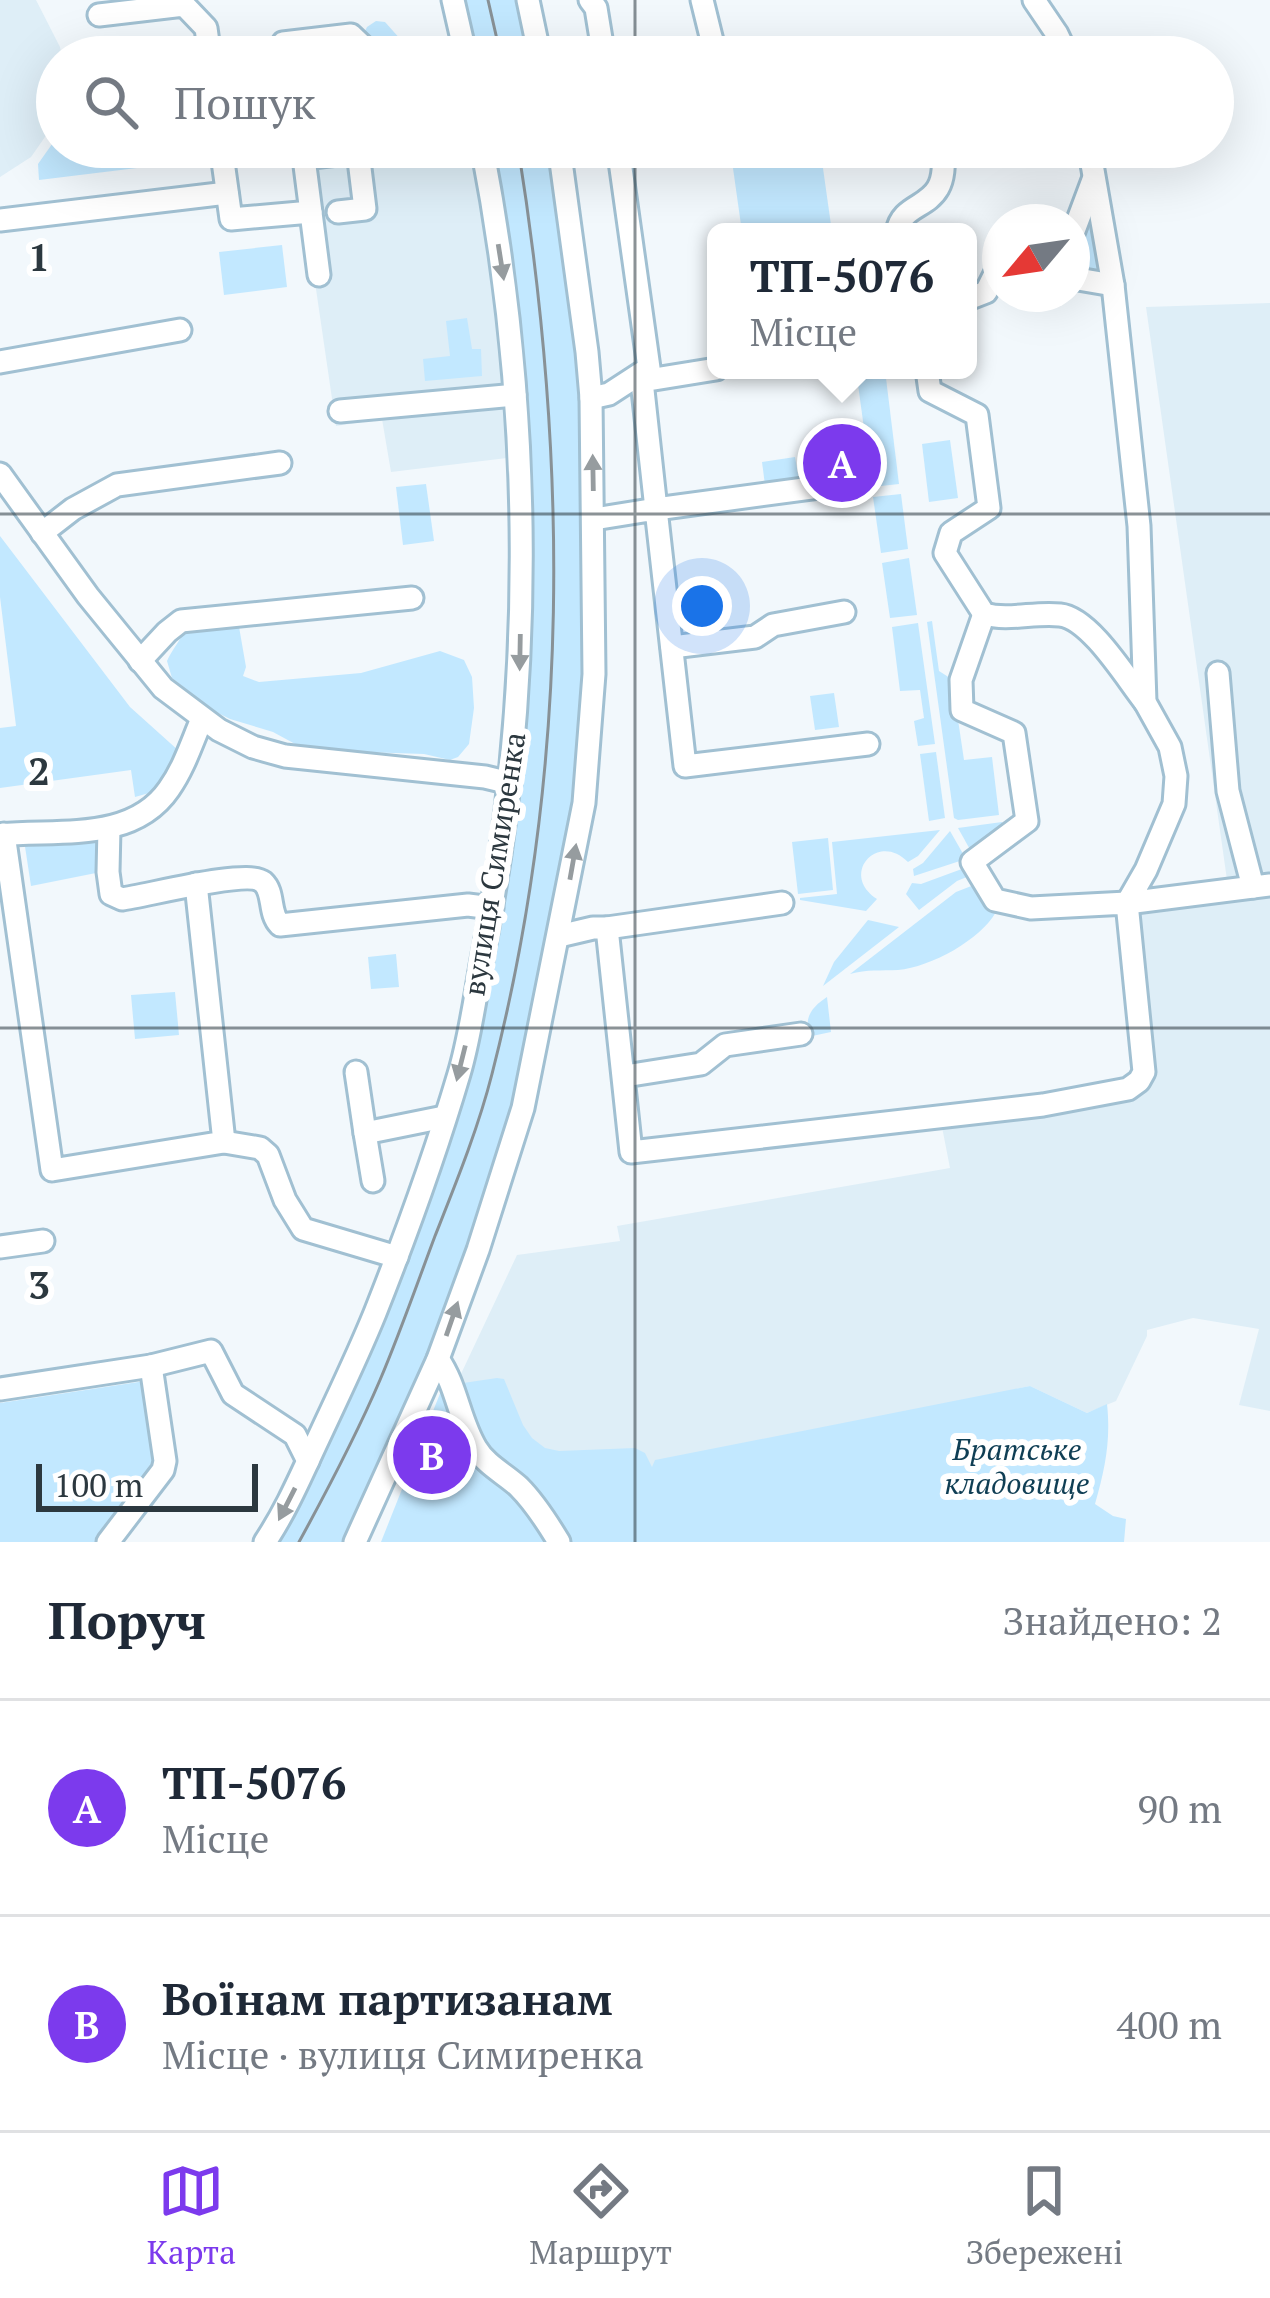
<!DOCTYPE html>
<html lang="uk">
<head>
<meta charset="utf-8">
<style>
	body { margin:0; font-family:"PT Serif",serif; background:#f2f2f3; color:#1f2937 }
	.compass { position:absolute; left:982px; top:204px; width:108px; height:108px; border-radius:50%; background:#fff; box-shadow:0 12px 48px #0002; rotate:241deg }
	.scale { position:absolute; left:36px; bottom:30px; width:222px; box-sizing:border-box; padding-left:12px; border:6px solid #2c383f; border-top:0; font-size:33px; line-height:42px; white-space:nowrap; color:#2c383f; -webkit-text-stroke:9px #fff; paint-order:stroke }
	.you { position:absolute; left:702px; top:606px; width:42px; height:42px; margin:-30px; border:9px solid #fff; border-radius:50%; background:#1a73e8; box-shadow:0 0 0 18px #1a73e833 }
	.badge { display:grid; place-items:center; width:78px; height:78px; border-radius:50%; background:#7c3aed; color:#fff; font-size:39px; font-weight:700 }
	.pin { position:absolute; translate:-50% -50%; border:6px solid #fff; box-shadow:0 3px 12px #0006 }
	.popup { position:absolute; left:707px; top:223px; width:270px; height:156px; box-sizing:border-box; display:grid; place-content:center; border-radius:18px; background:#fff; filter:drop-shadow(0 3px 9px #0005); font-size:39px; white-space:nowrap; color:#747a83 }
	.popup b { font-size:45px; color:#1f2937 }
	.popup::after { content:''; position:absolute; left:50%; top:100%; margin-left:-24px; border:24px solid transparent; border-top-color:#fff }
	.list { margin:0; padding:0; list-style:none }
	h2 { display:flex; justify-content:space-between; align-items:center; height:156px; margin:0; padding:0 48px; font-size:51px }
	h2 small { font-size:39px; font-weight:400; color:#747a83 }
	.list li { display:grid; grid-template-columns:78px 1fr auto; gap:36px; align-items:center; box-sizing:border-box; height:216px; padding:0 48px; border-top:3px solid #e0e1e3 }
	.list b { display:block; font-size:45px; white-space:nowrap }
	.list p { margin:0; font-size:39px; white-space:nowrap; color:#747a83 }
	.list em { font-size:39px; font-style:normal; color:#747a83 }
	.icon { flex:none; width:66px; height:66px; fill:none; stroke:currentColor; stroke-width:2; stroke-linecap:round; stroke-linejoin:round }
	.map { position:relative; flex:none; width:1270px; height:1542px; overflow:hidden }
	.search { position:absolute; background:#fff; box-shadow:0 12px 48px #0002; left:36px; right:36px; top:36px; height:132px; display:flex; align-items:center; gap:30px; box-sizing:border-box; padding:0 42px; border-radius:66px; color:#747a83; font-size:45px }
	.sheet { height:588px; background:#fff }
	nav { display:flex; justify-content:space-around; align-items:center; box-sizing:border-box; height:168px; border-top:3px solid #e0e1e3; background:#fff; font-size:33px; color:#747a83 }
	nav a { display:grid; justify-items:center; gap:6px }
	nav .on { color:#7c3aed }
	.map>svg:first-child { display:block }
</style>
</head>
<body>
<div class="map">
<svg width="1270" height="1542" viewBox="0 0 1270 1542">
	<rect width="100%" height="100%" fill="#f2f8fc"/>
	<!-- built -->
	<g fill="#deeef7">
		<polygon points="0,0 36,0 60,47 62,57 57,57 57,115 54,124 31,157 0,177"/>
		<polygon points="352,147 473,147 489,236 501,347 507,458 391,472 382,419 336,426 296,152"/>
		<polygon points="1270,303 1270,1411 1239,1405 1259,1329 1193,1318 1147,1330 1147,1336 1116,1401 1087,1413 1030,1386 652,1469 548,1479 506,1436 460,1376 517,1255 620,1241 617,1226 950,1168 942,1127 1140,1091 1136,907 1229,894 1146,307"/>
	</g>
	<!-- green -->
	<g fill="#c2e8ff">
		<polygon points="461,0 521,0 533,57 473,57"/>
		<polygon points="376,21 385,22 402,41 409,57 376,57 363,35 367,27"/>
		<polygon points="57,137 57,147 119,147 137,168 39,180 38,164"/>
		<path d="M492,147H550L582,395L589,535L581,745L562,890L502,1154L440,1327L397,1429L342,1542H276L374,1337L501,906C514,829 523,752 527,674Z"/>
		<polygon points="730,147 820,147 832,232 742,232"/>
		<polygon points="1089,207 1101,273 1072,270 1072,255"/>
		<polygon points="282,245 287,287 224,295 219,252"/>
		<polygon points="467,318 472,349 481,349 482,376 425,381 423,359 450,356 446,321"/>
		<polygon points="856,370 885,370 899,484 872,487"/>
		<polygon points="950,440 958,498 929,502 922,444"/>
		<polygon points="795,457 799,480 765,485 762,462"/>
		<polygon points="426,484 434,541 403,545 396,487"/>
		<polygon points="901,494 908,549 881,553 873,497"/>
		<polygon points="0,536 130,707 179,751 163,789 135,797 131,770 0,788 0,728 16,726 0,597"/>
		<polygon points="909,558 917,615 890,618 882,563"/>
		<path d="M238,621L246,667L243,676L259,682L361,673L440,651L464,660L472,677L474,708L469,744L458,757L450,760L424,754L333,751L297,745L273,732L230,719L214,711L172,678L167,661C172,649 181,641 184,629Z"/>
		<polygon points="932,621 939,671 950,678 953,686 964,760 992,757 999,815 958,820 954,818 927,622"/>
		<polygon points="918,623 935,744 918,746 914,721 924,718 920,690 900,691 892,627"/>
		<polygon points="834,693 839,727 815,730 810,696"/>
		<polygon points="936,752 945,818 929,821 920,754"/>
		<polygon points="1002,822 1006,830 972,853 958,828"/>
		<path d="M940,830L918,856L908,862C878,831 839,874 877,899L866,911L800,900V898L837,894L832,842Z"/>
		<polygon points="950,831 966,859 914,876 913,869 923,863"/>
		<polygon points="99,838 96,873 31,886 24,840"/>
		<polygon points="828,838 833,890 798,894 792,842"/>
		<polygon points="970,866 974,874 957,881 919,910 906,894 912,883 921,884"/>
		<path d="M979,883L996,912C980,940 931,967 898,970C881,971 867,969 850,974L956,892Z"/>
		<polygon points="868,920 899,927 823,986 834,962"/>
		<polygon points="396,954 399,987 371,989 368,957"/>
		<polygon points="175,992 179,1035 135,1039 131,995"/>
		<path d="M827,997L831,1032L812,1036C801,1019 813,1006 827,997Z"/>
		<path d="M497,1378L504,1379L523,1425L532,1438L545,1448L559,1451L635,1448L645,1453L652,1467L655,1460L1030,1386L1087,1413L1107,1404C1111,1440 1105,1469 1095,1504L1113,1516L1126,1519L1124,1542H381L443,1386Z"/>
		<polygon points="145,1381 157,1459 154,1472 100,1542 0,1542 0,1403"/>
	</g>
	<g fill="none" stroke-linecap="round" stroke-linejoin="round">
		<defs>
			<g id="minor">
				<polyline points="453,0 466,57"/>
				<polyline points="528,0 540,57"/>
				<polyline points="590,0 596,8 604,57"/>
				<polyline points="702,0 716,57"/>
				<polyline points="1034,0 1057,34 1068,57"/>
				<polyline points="99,15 184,5 206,28 210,57"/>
				<polyline points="283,43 351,35 374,57"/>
				<polyline points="221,147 231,219 311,212"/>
				<polyline points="1089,147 1113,285 1139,526 1145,702 1170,747 1176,776 1174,804 1146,870 1127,903 1270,885"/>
				<polyline points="338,212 365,209 358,152"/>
				<polyline points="0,220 227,193"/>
				<path d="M897,232C903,195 952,215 942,147"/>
				<polyline points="1072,236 1093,180"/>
				<polyline points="319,275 304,158 388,148"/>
				<polyline points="1072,278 1113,285"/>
				<polyline points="968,299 986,292 1000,264"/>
				<polyline points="0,362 180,330"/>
				<polyline points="716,369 642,381 656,509 834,485"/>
				<path d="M927,370L930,391L977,415L989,508L951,533L945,553L984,614C1009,621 1034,612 1060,615C1090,618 1126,678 1145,702"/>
				<polyline points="591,398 609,394 649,368 618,147"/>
				<polyline points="340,411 515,395"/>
				<polyline points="0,474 88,596 163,688 219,730 253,747 285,756 485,777 510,783"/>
				<polyline points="594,519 656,509 685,766 868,744"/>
				<polyline points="42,533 73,509 117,485 280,463"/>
				<polyline points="672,647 755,637 773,625 844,612"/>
				<polyline points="140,661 167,632 181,621 412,598"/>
				<polyline points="1218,673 1228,791 1253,887"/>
				<path d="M109,828L108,872L111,894L122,899C146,896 247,869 263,882C275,893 268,913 280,925L468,905L492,908"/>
				<polyline points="4,834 52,1170 224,1142 196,884"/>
				<path d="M0,835C57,829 132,843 169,789C184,768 192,742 202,719"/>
				<polyline points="607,928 631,1152 1043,1105 1128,1089 1139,1081 1144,1072 1127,903 1031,908 995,900 972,862 1027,821 1014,733 962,710 961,680 984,614"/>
				<polyline points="559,936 593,928 607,928 782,903"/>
				<polyline points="356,1072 365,1133"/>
				<polyline points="625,1076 701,1064 725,1045 801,1034"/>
				<polyline points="224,1142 260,1148 268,1155 285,1200 303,1229 397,1257"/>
				<polyline points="373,1181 365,1133 444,1117"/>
				<polyline points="0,1247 43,1241"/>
				<path d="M438,1359C457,1386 459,1420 476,1448C486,1465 505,1474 519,1487C535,1503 547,1522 559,1542"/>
				<polyline points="0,1389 151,1366 211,1351 233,1394 295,1435 308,1461"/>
				<polyline points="108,1542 163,1470 165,1461 151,1366"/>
				<path d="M265,1542C287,1509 302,1473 319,1437C338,1396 358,1355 375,1313C406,1235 435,1155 459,1074C471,1034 476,990 484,949C535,685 533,411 482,147"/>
				<polyline points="355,1542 438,1359 478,1250 523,1108 584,803 594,674 591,398 587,352 559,147"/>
			</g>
		</defs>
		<!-- minor casing -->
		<use href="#minor" stroke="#a1c0d2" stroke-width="27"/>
		<!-- minor -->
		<use href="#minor" stroke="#fff" stroke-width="21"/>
		<!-- tram -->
		<g stroke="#889196" stroke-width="3">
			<polyline points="488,0 501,57"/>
			<path d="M299,1542C328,1489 356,1436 380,1380C400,1333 417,1284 435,1236C456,1183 478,1129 492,1074C571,766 568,459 518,147"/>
		</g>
	</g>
	<!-- one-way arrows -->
	<defs><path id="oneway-solid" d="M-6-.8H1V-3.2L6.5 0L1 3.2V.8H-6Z" transform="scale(3)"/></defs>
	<g fill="#969c9f">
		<use href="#oneway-solid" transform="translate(501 262) rotate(81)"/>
		<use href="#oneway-solid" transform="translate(593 473) rotate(-91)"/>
		<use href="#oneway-solid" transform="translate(520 652) rotate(91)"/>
		<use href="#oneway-solid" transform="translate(573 862) rotate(-80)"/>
		<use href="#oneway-solid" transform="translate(461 1063) rotate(104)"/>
		<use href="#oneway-solid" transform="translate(452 1319) rotate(-71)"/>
		<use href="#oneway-solid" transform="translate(287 1504) rotate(117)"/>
	</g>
	<!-- grid -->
	<path fill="none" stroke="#2c383f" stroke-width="3" stroke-opacity="0.55" d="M635,0V57M635,147V1542M0,514H1270M0,1028H1270"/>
	<g text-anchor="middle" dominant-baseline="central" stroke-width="12" stroke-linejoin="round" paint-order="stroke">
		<!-- street labels -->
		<g font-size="30" fill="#2c383f" stroke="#fff">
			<text transform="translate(494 864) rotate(-81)">вулиця Симиренка</text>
		</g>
		<!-- park labels -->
		<g font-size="30" font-style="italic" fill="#0f3e54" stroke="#fff">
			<text x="1017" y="1449">Братське<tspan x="1017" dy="34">кладовище</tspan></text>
		</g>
	</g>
	<g font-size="39" text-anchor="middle" font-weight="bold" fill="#2c383f" stroke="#fff" stroke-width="12" stroke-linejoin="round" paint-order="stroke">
		<text x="39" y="271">1</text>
		<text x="39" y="785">2</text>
		<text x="39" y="1299">3</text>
	</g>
</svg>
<svg class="compass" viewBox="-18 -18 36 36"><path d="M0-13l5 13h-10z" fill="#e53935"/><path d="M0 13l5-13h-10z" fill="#747a83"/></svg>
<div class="scale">100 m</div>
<div class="you"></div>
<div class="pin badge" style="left:842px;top:463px">A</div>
<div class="popup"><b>ТП-5076</b>Місце</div>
<div class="pin badge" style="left:432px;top:1455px">B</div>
<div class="search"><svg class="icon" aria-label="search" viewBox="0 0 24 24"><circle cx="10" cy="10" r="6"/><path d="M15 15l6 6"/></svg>Пошук</div>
</div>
<section class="sheet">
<h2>Поруч<small>Знайдено: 2</small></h2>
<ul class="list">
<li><span class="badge">A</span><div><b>ТП-5076</b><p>Місце</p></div><em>90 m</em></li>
<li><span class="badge">B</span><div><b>Воїнам партизанам</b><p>Місце · вулиця Симиренка</p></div><em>400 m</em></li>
</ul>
</section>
<nav>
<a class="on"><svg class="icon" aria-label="map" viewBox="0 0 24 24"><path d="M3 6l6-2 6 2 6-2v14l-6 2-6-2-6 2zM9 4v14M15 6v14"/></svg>Карта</a>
<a><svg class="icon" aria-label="directions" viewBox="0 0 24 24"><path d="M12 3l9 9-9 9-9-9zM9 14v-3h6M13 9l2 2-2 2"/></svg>Маршрут</a>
<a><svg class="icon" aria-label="saved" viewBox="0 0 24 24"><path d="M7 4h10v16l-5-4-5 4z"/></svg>Збережені</a>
</nav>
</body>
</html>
